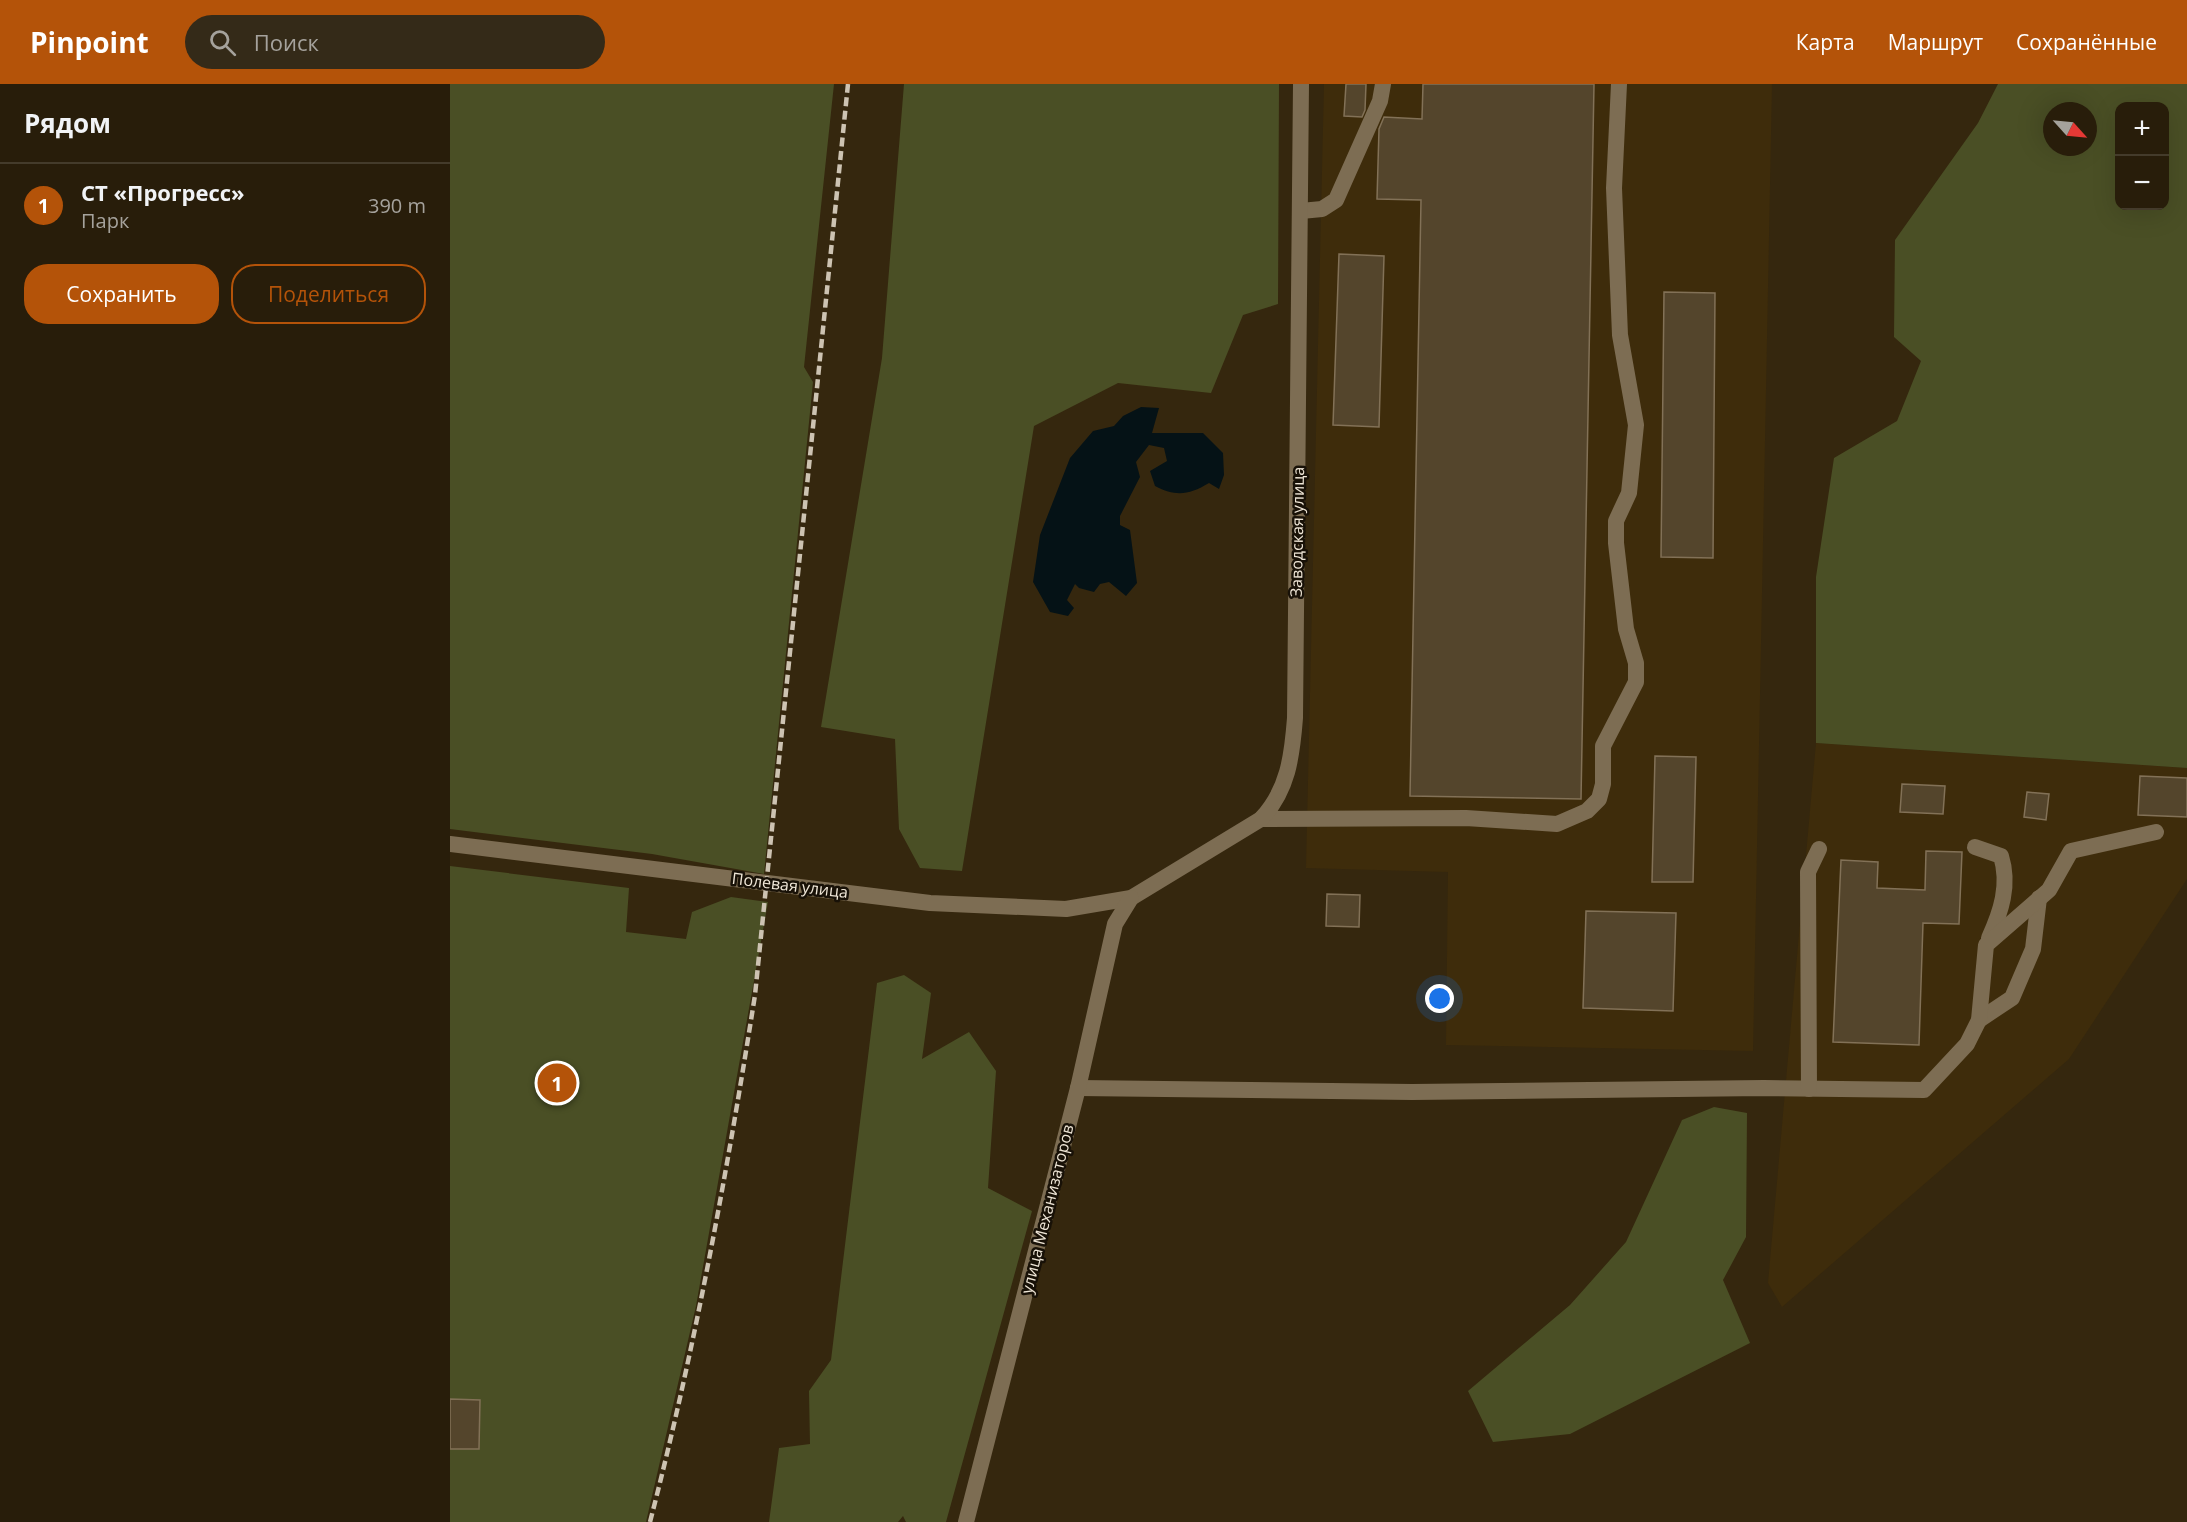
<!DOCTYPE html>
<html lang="ru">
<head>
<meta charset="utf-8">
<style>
	body { margin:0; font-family:"Open Sans",sans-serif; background:#342a18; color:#f1f3f6 }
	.controls { position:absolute; right:18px; top:18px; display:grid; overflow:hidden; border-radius:12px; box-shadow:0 6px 24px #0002 }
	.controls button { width:54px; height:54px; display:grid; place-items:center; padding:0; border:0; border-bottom:2px solid #443b2b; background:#281d0a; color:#f1f3f6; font:30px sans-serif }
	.compass { position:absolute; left:1593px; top:18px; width:54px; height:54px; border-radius:50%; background:#281d0a; box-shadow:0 6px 24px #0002; rotate:117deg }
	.you { position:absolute; left:990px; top:915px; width:21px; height:21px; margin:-15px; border:4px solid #fff; border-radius:50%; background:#1a73e8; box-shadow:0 0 0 9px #1a73e833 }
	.badge { display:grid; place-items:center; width:39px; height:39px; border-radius:50%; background:#b45309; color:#fff; font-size:20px; font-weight:700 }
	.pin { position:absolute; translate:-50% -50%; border:3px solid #fff; box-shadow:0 2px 6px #0006 }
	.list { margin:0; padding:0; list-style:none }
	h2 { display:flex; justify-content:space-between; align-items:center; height:78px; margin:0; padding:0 24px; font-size:26px }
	h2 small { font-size:20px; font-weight:400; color:#a5a29c }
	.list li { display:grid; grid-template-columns:39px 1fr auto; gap:18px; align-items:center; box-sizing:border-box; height:84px; padding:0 24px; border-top:2px solid #443b2b }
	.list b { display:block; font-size:22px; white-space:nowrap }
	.list p { margin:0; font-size:20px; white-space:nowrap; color:#a5a29c }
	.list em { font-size:20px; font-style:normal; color:#a5a29c }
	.actions { display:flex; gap:12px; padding:18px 24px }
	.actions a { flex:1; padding:14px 0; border:2px solid #b45309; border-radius:24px; text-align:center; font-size:21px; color:#b45309 }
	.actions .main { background:#b45309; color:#fff }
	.icon { flex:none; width:33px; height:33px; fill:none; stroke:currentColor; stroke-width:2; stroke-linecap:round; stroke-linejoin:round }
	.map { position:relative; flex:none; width:1737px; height:1438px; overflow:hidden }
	header { display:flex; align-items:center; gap:36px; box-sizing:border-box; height:84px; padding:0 30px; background:#b45309; color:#fff }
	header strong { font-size:28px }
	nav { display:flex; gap:33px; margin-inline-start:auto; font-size:21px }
	.search { width:420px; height:54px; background:#342a18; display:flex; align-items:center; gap:15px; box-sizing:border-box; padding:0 21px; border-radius:33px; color:#a5a29c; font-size:22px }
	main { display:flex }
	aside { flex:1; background:#281d0a }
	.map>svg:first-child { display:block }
</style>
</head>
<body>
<header>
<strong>Pinpoint</strong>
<div class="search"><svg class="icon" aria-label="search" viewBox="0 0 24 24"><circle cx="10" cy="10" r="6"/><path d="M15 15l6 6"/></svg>Поиск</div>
<nav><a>Карта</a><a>Маршрут</a><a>Сохранённые</a></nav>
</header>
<main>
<aside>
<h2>Рядом<small></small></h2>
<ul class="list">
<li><span class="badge">1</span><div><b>СТ «Прогресс»</b><p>Парк</p></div><em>390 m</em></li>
</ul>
<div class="actions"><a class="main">Сохранить</a><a>Поделиться</a></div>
</aside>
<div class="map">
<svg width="1737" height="1438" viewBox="0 0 1737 1438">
	<rect width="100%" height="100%" fill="#35270e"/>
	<!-- built -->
	<g fill="#3e2c0b">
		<polygon points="874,0 1322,0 1303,967 996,961 998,788 856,784"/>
		<polygon points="1366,659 1737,684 1737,795 1619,975 1332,1223 1318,1199"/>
	</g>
	<!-- green -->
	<g fill="#4a4f25" fill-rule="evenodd">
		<polygon points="0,0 384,0 354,283 363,298 314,790 202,770 0,745"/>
		<polygon points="454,0 829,0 828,220 793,231 761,309 668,299 584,342 512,787 470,784 449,745 445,655 371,643 432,274"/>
		<path d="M1548,0H1737V684L1366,659V493L1384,374L1447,337L1471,277L1444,253L1445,156L1528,39ZM1670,22H1714V122H1670ZM1602,27H1638V63H1602Z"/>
		<polygon points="0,782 179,804 176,848 236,855 242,828 281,813 318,818 246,1222 196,1438 0,1438"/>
		<polygon points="454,891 481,909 472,975 519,948 546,987 538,1104 582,1127 496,1438 456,1438 453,1432 448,1438 319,1438 329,1364 360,1360 359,1307 381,1276 427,899"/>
		<polygon points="1264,1023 1297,1029 1296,1153 1273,1196 1300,1259 1120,1350 1043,1358 1018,1307 1120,1221 1176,1158 1232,1036"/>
	</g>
	<!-- water -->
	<path fill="#051216" d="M691,323L709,324L702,349H753L773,369L774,391L769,405L759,399C739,411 726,413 705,402L700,387L717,377L714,364L699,361L686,378L690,393L670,432V441L680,446L687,499L676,512L659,498L650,500L644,508L629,504L625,500L617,516L624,524L618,532L600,528L583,498L590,451L620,374L643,347L664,342L673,332Z"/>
	<!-- building -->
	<g fill="#54452c" stroke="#827157" stroke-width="1.5">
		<polygon points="896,0 916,0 915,26 912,33 894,32"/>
		<polygon points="973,0 1144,0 1131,715 960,712 971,116 927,115 929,45 934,33 972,35"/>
		<polygon points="889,170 934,172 929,343 883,341"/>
		<polygon points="1214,208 1265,209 1263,474 1211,473"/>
		<polygon points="1205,672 1246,673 1243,798 1202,798"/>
		<polygon points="1690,692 1737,694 1737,733 1688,731"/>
		<polygon points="1452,700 1495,702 1493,730 1450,728"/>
		<polygon points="1577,708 1599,710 1596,736 1574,733"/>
		<polygon points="1476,767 1512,768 1509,840 1473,839 1469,961 1383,958 1391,776 1428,778 1427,804 1475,806"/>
		<polygon points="877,810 910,811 909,843 876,842"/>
		<polygon points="1136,827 1226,829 1223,927 1133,924"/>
		<polygon points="0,1315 30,1316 29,1365 0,1365"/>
	</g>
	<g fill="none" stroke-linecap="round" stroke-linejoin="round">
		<!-- minor -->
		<g stroke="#7d6d53" stroke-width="16">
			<polyline points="851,127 872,125 886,116 930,17 933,0"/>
			<polyline points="811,735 1016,734 1107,740 1137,727 1149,715 1153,700 1153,662 1186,598 1186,579 1176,545 1166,459 1166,437 1179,409 1186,341 1170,251 1164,104 1169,0"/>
			<path d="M0,760L480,819L616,825L681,814L811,735C838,706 842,673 845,634L851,0"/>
			<path d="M1525,763L1551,772C1560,801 1551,828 1539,854"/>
			<polyline points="1529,936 1562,914 1583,865 1589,814"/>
			<polyline points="628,1004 962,1008 1314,1004 1474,1006 1517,960 1529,936 1536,861 1599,806 1621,767 1706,748"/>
			<polyline points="1359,1005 1358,788 1369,765"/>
			<polyline points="516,1438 628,1004 665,840 681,814"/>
		</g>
		<!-- rail -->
		<path stroke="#cdc3b2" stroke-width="4.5" stroke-dasharray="9 4.5" stroke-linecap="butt" d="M200,1438C245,1264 277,1089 305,911L398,0"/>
	</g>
	<g text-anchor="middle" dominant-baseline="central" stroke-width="5" stroke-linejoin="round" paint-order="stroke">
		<!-- street labels -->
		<g font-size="16" fill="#efe6d7" stroke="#181107">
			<text transform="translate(847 448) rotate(-89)">Заводская улица</text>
			<text transform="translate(340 801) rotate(7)">Полевая улица</text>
			<text transform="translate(597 1125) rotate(-76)">улица Механизаторов</text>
		</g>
	</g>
</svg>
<div class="controls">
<button>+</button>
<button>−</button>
</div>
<svg class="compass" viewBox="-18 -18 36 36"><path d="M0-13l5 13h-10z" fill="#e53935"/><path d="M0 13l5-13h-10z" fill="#a5a29c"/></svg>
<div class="you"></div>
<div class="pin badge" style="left:107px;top:999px">1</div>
</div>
</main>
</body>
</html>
